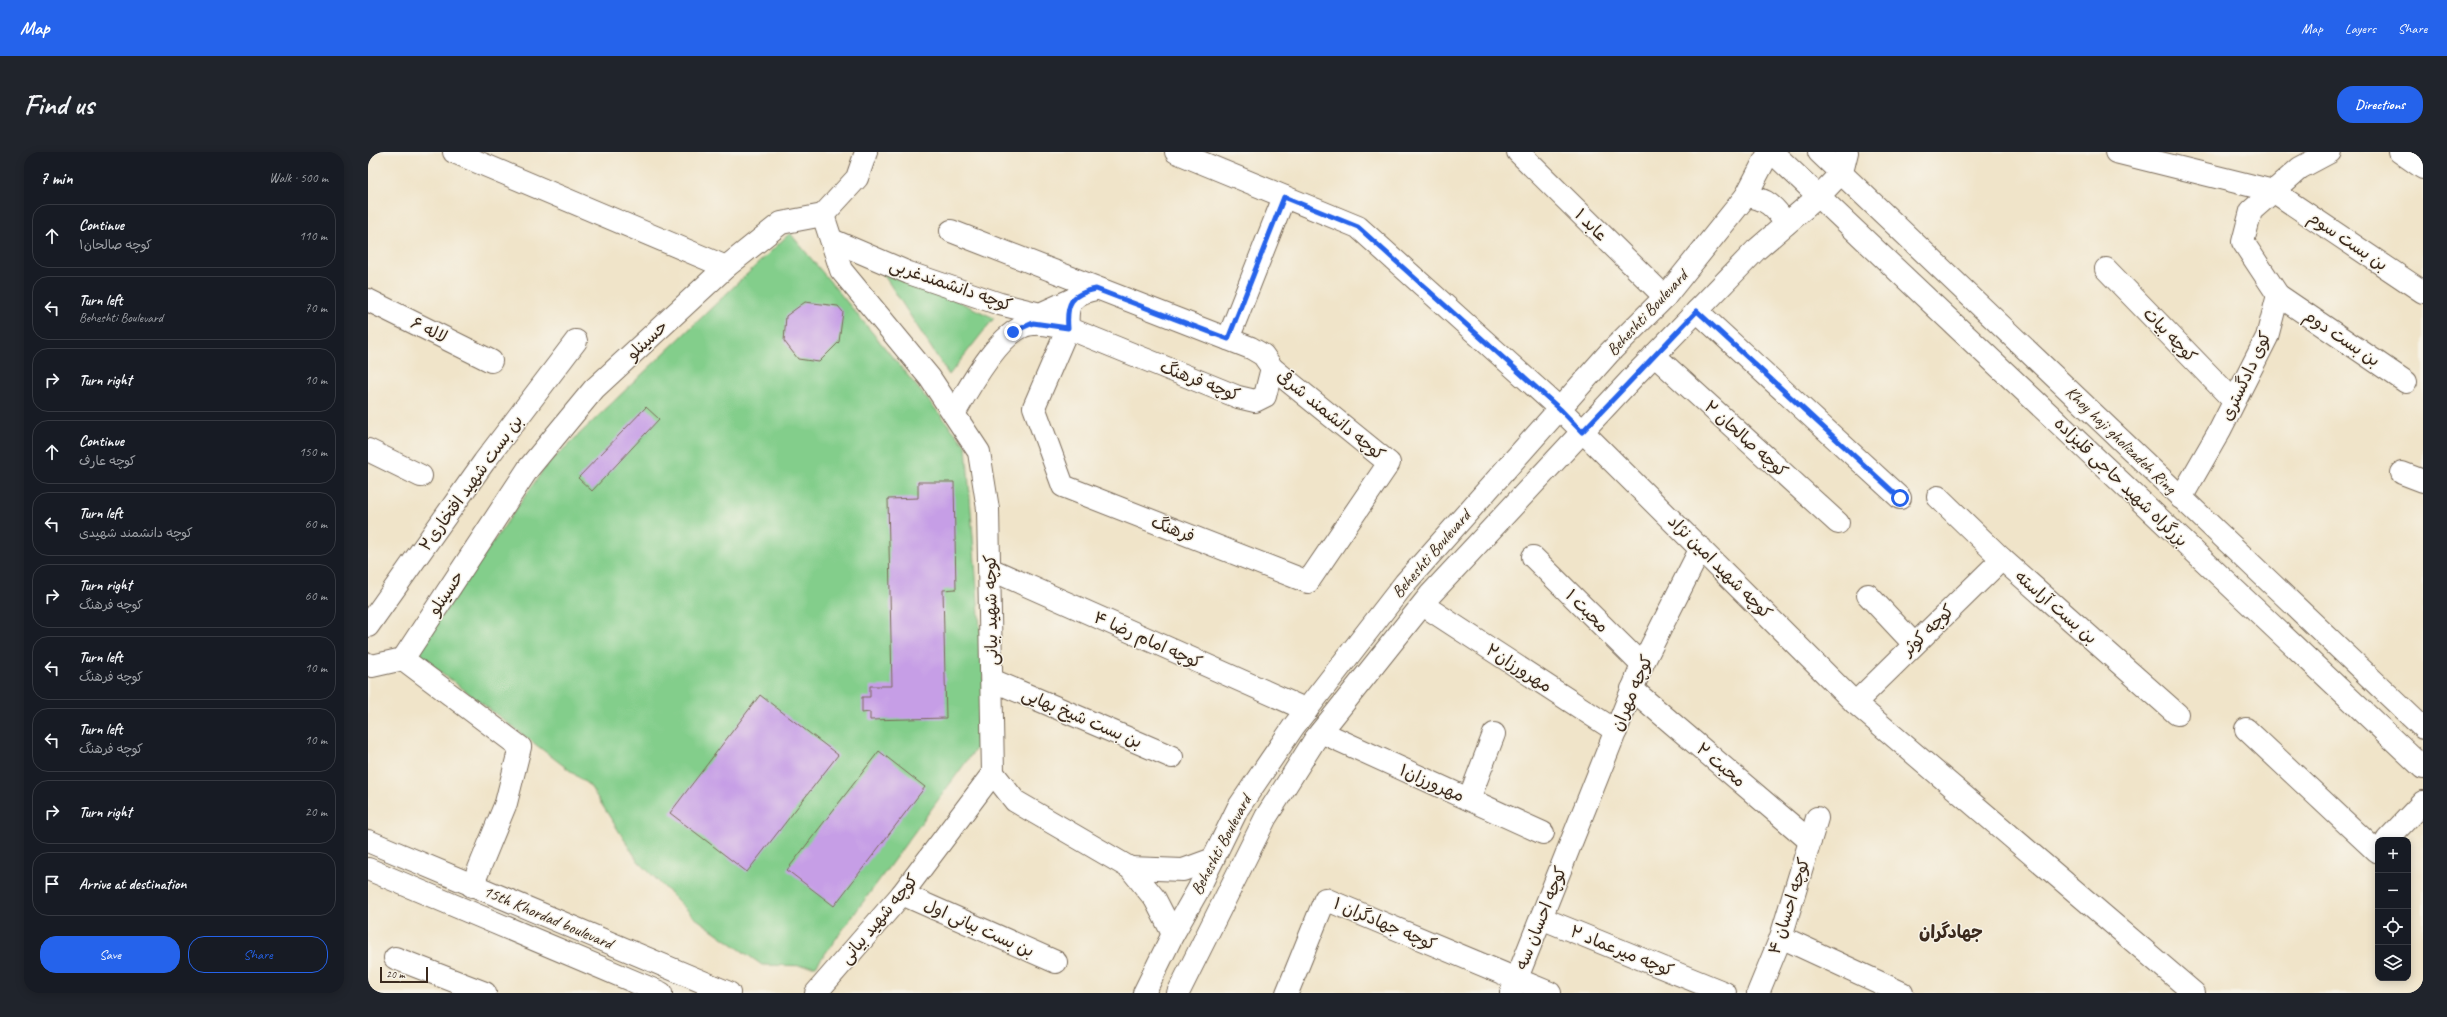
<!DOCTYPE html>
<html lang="en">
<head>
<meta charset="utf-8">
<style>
	body { margin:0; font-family:Caveat,"Playpen Sans Arabic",sans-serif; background:#20242c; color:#f1f3f6 }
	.controls { position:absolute; right:12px; bottom:12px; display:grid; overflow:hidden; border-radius:8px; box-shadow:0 2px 10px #0003 }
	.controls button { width:36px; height:36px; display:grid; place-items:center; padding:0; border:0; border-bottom:1px solid #363941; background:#171b24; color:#f1f3f6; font:20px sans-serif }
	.scale { position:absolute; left:12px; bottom:10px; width:48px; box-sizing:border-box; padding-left:4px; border:2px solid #3b2a1e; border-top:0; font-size:11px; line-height:14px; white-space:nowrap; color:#3b2a1e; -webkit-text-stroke:3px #f7f3e8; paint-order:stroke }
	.stop { position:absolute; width:12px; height:12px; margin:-9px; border:3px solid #2563eb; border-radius:50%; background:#fff }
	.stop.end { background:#2563eb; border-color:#fff; box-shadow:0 1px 4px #0008 }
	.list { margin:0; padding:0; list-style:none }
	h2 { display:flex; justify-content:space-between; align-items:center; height:52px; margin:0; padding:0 16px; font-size:17px }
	h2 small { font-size:13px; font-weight:400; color:#9ea1a6 }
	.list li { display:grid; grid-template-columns:26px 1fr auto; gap:12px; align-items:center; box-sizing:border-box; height:64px; margin:0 8px 8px; padding:0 8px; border:1px solid #363941; border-radius:16px }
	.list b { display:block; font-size:15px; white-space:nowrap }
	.list p { margin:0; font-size:13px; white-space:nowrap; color:#9ea1a6 }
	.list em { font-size:13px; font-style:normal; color:#9ea1a6 }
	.actions { display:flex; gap:8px; padding:12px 16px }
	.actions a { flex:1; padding:9px 0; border:1px solid #2563eb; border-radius:16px; text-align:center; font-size:14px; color:#2563eb }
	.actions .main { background:#2563eb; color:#fff }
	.icon { flex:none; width:22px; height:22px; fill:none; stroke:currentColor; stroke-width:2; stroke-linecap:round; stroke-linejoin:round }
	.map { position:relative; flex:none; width:2055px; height:841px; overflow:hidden; border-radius:16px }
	header { display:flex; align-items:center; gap:24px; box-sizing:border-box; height:56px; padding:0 20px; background:#2563eb; color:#fff }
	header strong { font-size:19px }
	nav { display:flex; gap:22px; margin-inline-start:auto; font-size:14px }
	.intro { display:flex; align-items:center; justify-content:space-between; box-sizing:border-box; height:96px; padding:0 24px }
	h1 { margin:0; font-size:28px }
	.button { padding:10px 18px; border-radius:16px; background:#2563eb; color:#fff; font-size:14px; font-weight:700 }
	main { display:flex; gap:24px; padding:0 24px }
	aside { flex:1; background:#171b24; border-radius:16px; box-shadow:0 2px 10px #0003 }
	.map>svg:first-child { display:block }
</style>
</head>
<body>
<header>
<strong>Map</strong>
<nav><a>Map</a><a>Layers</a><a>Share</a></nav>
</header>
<div class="intro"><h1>Find us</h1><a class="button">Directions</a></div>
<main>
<aside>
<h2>7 min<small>Walk · 500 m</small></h2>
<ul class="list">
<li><svg class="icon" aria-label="ahead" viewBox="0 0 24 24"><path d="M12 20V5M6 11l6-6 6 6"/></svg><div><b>Continue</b><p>کوچه صالحان۱</p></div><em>110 m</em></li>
<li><svg class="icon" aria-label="left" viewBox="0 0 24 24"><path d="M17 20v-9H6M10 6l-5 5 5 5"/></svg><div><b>Turn left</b><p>Beheshti Boulevard</p></div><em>70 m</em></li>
<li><svg class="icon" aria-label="right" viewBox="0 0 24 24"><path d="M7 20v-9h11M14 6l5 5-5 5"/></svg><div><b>Turn right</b></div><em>10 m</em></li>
<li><svg class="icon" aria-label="ahead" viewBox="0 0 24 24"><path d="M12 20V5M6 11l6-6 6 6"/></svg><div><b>Continue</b><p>کوچه عارف</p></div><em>150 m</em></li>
<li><svg class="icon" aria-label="left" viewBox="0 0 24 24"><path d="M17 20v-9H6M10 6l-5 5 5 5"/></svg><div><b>Turn left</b><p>کوچه دانشمند شهیدی</p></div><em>60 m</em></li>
<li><svg class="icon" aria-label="right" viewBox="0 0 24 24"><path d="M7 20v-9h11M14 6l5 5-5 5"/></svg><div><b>Turn right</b><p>کوچه فرهنگ</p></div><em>60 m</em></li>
<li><svg class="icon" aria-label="left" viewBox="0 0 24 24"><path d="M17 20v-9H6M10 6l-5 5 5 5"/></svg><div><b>Turn left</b><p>کوچه فرهنگ</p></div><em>10 m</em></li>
<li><svg class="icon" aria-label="left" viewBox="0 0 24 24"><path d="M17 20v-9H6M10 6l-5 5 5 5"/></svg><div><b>Turn left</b><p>کوچه فرهنگ</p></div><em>10 m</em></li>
<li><svg class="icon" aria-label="right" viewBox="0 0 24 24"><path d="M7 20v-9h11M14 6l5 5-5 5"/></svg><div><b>Turn right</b></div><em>20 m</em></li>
<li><svg class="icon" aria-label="arrive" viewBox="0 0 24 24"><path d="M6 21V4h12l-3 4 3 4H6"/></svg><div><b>Arrive at destination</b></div></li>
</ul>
<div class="actions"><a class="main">Save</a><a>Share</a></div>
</aside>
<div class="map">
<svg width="2055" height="841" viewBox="0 0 2055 841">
	<rect width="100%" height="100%" fill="#f7f3e8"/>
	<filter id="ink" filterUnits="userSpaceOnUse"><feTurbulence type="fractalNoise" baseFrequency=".025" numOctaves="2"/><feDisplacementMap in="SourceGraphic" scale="8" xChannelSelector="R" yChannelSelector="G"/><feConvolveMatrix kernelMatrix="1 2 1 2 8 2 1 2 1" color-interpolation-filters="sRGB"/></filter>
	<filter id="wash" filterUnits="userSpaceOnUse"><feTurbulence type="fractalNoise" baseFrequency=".012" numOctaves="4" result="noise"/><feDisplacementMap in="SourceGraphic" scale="16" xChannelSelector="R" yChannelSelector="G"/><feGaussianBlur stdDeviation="0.9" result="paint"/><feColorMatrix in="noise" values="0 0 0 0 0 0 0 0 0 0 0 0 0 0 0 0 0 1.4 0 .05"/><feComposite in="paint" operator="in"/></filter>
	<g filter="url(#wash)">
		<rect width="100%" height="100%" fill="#f0e4c9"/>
		<!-- green -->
		<g fill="#83ce8b" stroke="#5f7c54">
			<polygon points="422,81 598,294 620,580 448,814 394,813 326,765 270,709 222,634 48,501 178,314"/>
			<polygon points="508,111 626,166 581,223"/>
		</g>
		<g id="blocks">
			<!-- building -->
			<g fill="#c69ee6">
				<polygon points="437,150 470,154 475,160 471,190 451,210 430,207 416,189 418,164"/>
				<polygon points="278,255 291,267 224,339 210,326"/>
				<polygon points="550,330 586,330 588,437 575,438 578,566 502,568 502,560 494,561 494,545 502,545 502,534 524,534 520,347 550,346"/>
				<polygon points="392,543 470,603 379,720 302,661"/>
				<polygon points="511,599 557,635 466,754 419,718"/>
			</g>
		</g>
	</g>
	<g filter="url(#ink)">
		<use href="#blocks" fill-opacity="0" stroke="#7a6b5a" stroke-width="1"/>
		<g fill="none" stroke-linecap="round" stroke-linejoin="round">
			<defs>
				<g id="minor">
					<polyline points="808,0 990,75 1192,257 1487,551 1826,841"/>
					<polyline points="1150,0 1297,145"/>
					<polyline points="1748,0 1905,39 2055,140"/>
					<polyline points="2032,0 2055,16"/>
					<polyline points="1474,20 1479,0"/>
					<path d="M583,79L883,196L895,203L904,216L897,244L887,249L870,245L700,176C698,151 703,142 728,137"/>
					<polyline points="464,88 541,121 632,152 672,162 703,148"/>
					<polyline points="358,115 413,71 455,63 489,26 498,0"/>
					<polyline points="1738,117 1866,249"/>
					<polyline points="1910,143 2038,230"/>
					<polyline points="0,148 123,209"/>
					<polyline points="1329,159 1532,346"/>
					<polyline points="860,187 916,45"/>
					<polyline points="1286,203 1470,371"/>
					<path d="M586,262C600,237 635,172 666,172C677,171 689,175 700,176L666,255L695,334L940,430L1021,311L904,216"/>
					<polyline points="0,298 53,324"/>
					<polyline points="2034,321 2055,329"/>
					<polyline points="1570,345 1634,407 1809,562"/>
					<polyline points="1813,346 1852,278 1899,185 1910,143 1875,90 1883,59 1932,16 1962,0"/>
					<polyline points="1165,405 1274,513"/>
					<polyline points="622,417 939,558"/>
					<polyline points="1500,443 1546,492"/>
					<polyline points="1055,453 1248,579"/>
					<polyline points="0,474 116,310 208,189"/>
					<polyline points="35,507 160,317 226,237 358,115 86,0"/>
					<polyline points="35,507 152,595 138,651 104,734"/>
					<polyline points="0,512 4,514 35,507"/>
					<polyline points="624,528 804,605"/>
					<polyline points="1264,537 1442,689"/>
					<polyline points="1487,551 1634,407"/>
					<polyline points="1878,577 2008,699 2010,698"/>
					<polyline points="953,580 1175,681"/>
					<polyline points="625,621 647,649 762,716 787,747 805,782"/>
					<polyline points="1101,647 1126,582"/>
					<polyline points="2019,688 2055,650"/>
					<polyline points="762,716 815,718 845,707"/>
					<polyline points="534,742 688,810"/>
					<polyline points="1173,766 1357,841"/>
					<polyline points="1413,785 1534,841"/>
					<polyline points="27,806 117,841"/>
					<polyline points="448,841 534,742 625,621 620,357 611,300 562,226 473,118 455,63"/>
					<polyline points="919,841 957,747 1182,841"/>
					<polyline points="1143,841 1274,513 1333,396"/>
					<polyline points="1390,841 1413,785 1449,666"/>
				</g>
				<g id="major">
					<path d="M1378,44C1398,46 1407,55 1418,72"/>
					<polyline points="0,689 361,841"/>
					<polyline points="0,717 293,841"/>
					<polyline points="776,841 805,782 830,738 870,656 926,574 1037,431 1241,201 1297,145 1378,44 1401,0"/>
					<polyline points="810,841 898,665 948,586 1062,443 1268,222 1388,98 1452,43 1474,20"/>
				</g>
				<g id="highway">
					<polyline points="1404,0 2055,616"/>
					<polyline points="1451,0 2055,576"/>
				</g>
			</defs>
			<!-- minor casing -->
			<use href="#minor" stroke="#7a6b5a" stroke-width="24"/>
			<!-- major casing -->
			<use href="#major" stroke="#7a6b5a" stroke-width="24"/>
			<!-- highway casing -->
			<use href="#highway" stroke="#7a6b5a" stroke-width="24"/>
			<!-- minor -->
			<use href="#minor" stroke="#fff" stroke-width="22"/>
			<!-- major -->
			<use href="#major" stroke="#fff" stroke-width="22"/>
			<!-- highway -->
			<use href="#highway" stroke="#fff" stroke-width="22"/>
		</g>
	</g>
	<g fill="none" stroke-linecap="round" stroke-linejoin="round" filter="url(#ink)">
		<!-- route -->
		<path stroke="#2563eb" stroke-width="5" d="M645,180L665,171L700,176C698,151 703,142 728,137L860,187L916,45L990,75L1192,257L1214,280L1329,159L1532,346"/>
	</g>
	<g text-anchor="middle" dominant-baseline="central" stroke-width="3" stroke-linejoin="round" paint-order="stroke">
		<!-- street labels -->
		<g font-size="17" fill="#3b2a1e" stroke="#f7f3e8">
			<text transform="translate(1223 73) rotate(45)">عابد ۱</text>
			<text transform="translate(1980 89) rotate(34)">بن بست سوم</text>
			<text transform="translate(583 133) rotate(19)">کوچه دانشمندغربی</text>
			<text transform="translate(1279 161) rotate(-47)">Beheshti Boulevard</text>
			<text transform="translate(61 178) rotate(26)">لاله ۶</text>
			<text transform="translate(1802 183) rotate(46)">کوچه بیات</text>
			<text transform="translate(1974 186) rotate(34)">بن بست دوم</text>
			<text transform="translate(279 188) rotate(-43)">حسینلو</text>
			<text transform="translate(1878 224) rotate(-65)">کوی دادگستری</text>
			<text transform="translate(832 229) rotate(21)">کوچه فرهنگ</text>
			<text transform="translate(963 263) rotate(39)">کوچه دانشمند شرقی</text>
			<text transform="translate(1378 287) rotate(42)">کوچه صالحان ۲</text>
			<text transform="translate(1753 288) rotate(44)">Khoy haji gholizadeh Ring</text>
			<text transform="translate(1753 330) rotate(44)">بزرگراه شهید حاجی قلیزاده</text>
			<text transform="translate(103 331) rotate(-54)">بن بست شهید افتخاری۲</text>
			<text transform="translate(805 377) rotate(21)">فرهنگ</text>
			<text transform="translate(1063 402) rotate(-49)">Beheshti Boulevard</text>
			<text transform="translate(1352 415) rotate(45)">کوچه شهید امین نژاد</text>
			<text transform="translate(78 441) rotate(-56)">حسینلو</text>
			<text transform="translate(1688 455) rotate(41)">بن بست آراسته</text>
			<text transform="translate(623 458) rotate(-91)">کوچه شهید بیانی</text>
			<text transform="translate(1219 459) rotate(45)">محبت ۱</text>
			<text transform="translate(1560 478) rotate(-44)">کوچه کوثر</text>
			<text transform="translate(780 488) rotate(24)">کوچه امام رضا ۴</text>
			<text transform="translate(1151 516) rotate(33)">مهرورزان۲</text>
			<text transform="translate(1264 541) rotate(-67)">کوچه مهران</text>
			<text transform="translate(714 566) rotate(23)">بن بست شیخ بهایی</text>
			<text transform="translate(1353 613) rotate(40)">محبت ۲</text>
			<text transform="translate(1064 631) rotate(24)">مهرورزان۱</text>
			<text transform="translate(853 693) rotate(-62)">Beheshti Boulevard</text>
			<text transform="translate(1421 754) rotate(-72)">کوچه احسان ۴</text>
			<text transform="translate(180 765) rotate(23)">15th Khordad boulevard</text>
			<text transform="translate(1173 766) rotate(-68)">کوچه احسان سه</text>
			<text transform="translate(511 767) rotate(-50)">کوچه شهید بیانی</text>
			<text transform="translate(1017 772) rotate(23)">کوچه جهادگران ۱</text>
			<text transform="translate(611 776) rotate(24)">بن بست بیانی اول</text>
			<text transform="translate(1254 799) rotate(22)">کوچه میرعماد ۲</text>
		</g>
		<!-- neighbourhood labels -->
		<g font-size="18" font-weight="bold" fill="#3b2a1e" stroke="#f7f3e8">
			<text x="1583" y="780">جهادگران</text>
		</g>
	</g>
</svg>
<div class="controls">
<button>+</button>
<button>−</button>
<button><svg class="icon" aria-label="locate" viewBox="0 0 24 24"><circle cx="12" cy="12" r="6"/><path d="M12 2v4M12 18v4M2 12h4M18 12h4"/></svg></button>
<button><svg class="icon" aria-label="layers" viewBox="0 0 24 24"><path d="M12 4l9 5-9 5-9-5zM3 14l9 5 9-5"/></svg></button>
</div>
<div class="scale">20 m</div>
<div class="stop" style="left:1532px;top:346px"></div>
<div class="stop end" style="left:645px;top:180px"></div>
</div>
</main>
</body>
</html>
